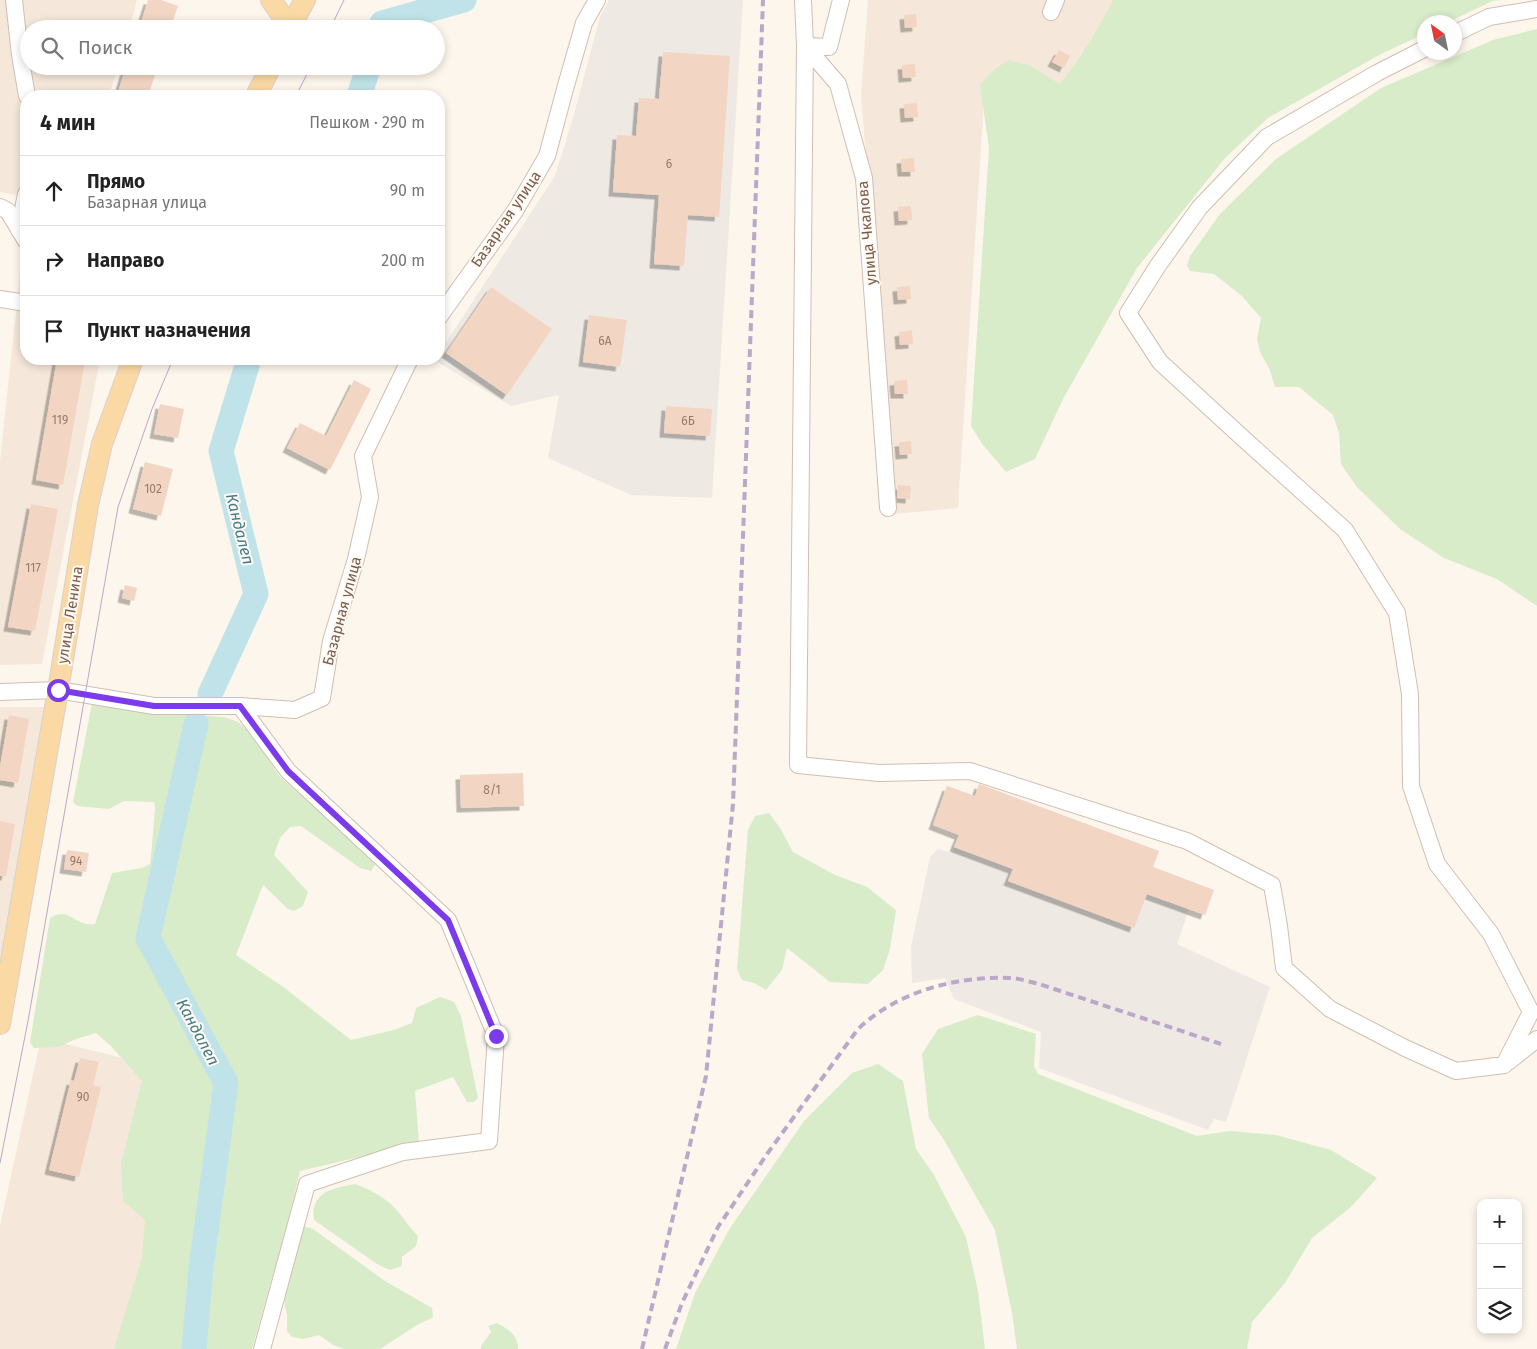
<!DOCTYPE html>
<html lang="ru">
<head>
<meta charset="utf-8">
<style>
	body { margin:0; font-family:"Fira Sans",sans-serif; background:#f6f6f6; color:#222 }
	.controls { position:absolute; right:15px; bottom:15px; display:grid; overflow:hidden; border-radius:10px; box-shadow:0 2px 8px #0003 }
	.controls button { width:45px; height:45px; display:grid; place-items:center; padding:0; border:0; border-bottom:1px solid #e0e0e0; background:#fff; color:#222; font:25px sans-serif }
	.compass { position:absolute; left:1417px; top:15px; width:45px; height:45px; border-radius:50%; background:#fff; box-shadow:0 2px 8px #0003; rotate:327deg }
	.stop { position:absolute; width:15px; height:15px; margin:-11px; border:4px solid #7c3aed; border-radius:50%; background:#fff }
	.stop.end { background:#7c3aed; border-color:#fff; box-shadow:0 1px 5px #0008 }
	.list { margin:0; padding:0; list-style:none }
	h2 { display:flex; justify-content:space-between; align-items:center; height:65px; margin:0; padding:0 20px; font-size:21px }
	h2 small { font-size:16px; font-weight:400; color:#767676 }
	.list li { display:grid; grid-template-columns:32px 1fr auto; gap:15px; align-items:center; box-sizing:border-box; height:70px; padding:0 20px; border-top:1px solid #e0e0e0 }
	.list b { display:block; font-size:19px; white-space:nowrap }
	.list p { margin:0; font-size:16px; white-space:nowrap; color:#767676 }
	.list em { font-size:16px; font-style:normal; color:#767676 }
	.icon { flex:none; width:28px; height:28px; fill:none; stroke:currentColor; stroke-width:2; stroke-linecap:round; stroke-linejoin:round }
	.map { position:relative; flex:none; width:1537px; height:1349px; overflow:hidden }
	.search { position:absolute; background:#fff; box-shadow:0 2px 8px #0003; left:20px; top:20px; width:425px; height:55px; display:flex; align-items:center; gap:12px; box-sizing:border-box; padding:0 18px; border-radius:28px; color:#767676; font-size:19px }
	.panel { position:absolute; background:#fff; box-shadow:0 2px 8px #0003; left:20px; top:90px; width:425px; height:275px; border-radius:20px }
	.map>svg:first-child { display:block }
</style>
</head>
<body>
<div class="map">
<svg width="1537" height="1349" viewBox="0 0 1537 1349">
	<defs>
		<filter id="shadow"><feDropShadow dx="-4.5" dy="4.5" stdDeviation="0" flood-color="#0004"/></filter>
	</defs>
	<rect width="100%" height="100%" fill="#fdf6ec"/>
	<!-- residential -->
	<g fill="#f5e8da">
		<polygon points="0,0 137,0 129,29 29,29 29,66 118,66 109,96 26,96 26,197 0,192"/>
		<polygon points="868,0 1131,0 1068,105 984,101 958,508 895,514 861,94"/>
		<polygon points="26,219 26,359 100,359 42,664 0,665 0,461"/>
		<polygon points="0,707 47,707 0,964"/>
		<polygon points="41,1038 152,1065 176,1106 137,1349 0,1349 0,1226"/>
	</g>
	<!-- industrial -->
	<g fill="#efe9e4">
		<polygon points="609,0 743,0 712,498 631,495 548,458 559,395 511,406 434,360 439,359 439,353 555,176 573,118 600,17"/>
		<polygon points="979,784 1159,851 1153,867 1214,890 1205,915 1189,909 1177,944 1270,987 1226,1122 1214,1119 1208,1130 1039,1068 1041,1032 954,999 945,978 912,983 911,947 930,857 938,849 952,853 958,835 933,825 947,786 974,796"/>
	</g>
	<!-- green -->
	<g fill="#d8ecc9">
		<path d="M1113,0H1501L1493,1L1448,22H1424V34L1381,54L1268,118L1225,158L1137,268L1063,399L1035,459L1006,472L983,445L971,426L989,148L980,85L991,72L1008,60L1029,65L1060,84C1081,58 1098,29 1113,0Z"/>
		<polygon points="1537,29 1537,606 1497,579 1444,558 1400,529 1357,487 1341,464 1339,433 1333,415 1299,387 1275,387 1270,370 1260,352 1257,339 1261,318 1242,296 1214,274 1190,271 1187,265 1190,256 1220,214 1276,159 1381,88 1493,40"/>
		<path d="M92,703L137,711L224,717L238,722L249,731L280,777L369,854L375,865L371,871L360,868L301,826L290,827L280,838L274,855L308,892L303,906L294,911L288,909L263,885L236,955L282,986L351,1040L394,1030L412,1023L416,1008L440,997L454,1002L461,1016L478,1098L474,1102H467L453,1077L415,1091L419,1143L300,1171L287,1225L252,1349H114L142,1257L145,1220L123,1201L121,1163L142,1081L111,1046L96,1033L76,1039L58,1047L34,1048L30,1042L50,918C65,908 72,919 83,923C87,925 92,924 95,924L112,873L142,868L150,864L151,856L155,808L154,802L124,801L109,809L77,806L73,802Z"/>
		<polygon points="769,813 780,828 793,852 835,875 867,887 896,910 890,949 883,970 868,984 830,982 787,948 782,970 766,990 754,983 742,980 737,969 748,830 755,816"/>
		<polygon points="978,1015 1036,1034 1034,1066 1038,1074 1197,1136 1230,1131 1276,1135 1331,1150 1377,1178 1351,1207 1312,1238 1285,1283 1252,1322 1247,1349 1017,1349 1012,1313 995,1230 944,1140 929,1118 922,1054 938,1029"/>
		<polygon points="878,1064 903,1081 916,1149 934,1175 966,1237 978,1291 985,1349 676,1349 695,1293 730,1228 804,1121 852,1073"/>
		<path d="M355,1184C369,1189 384,1197 394,1207C402,1216 409,1227 418,1236L416,1246L402,1257V1266L390,1270L377,1264L314,1220C314,1217 313,1211 314,1208C318,1189 341,1187 355,1184Z"/>
		<polygon points="304,1226 313,1229 385,1281 432,1308 433,1317 417,1325 380,1349 344,1349 333,1345 319,1335 303,1339 292,1337 287,1331 287,1315 283,1295"/>
		<path d="M497,1323C507,1328 519,1336 518,1349H481V1346L491,1332L488,1326Z"/>
	</g>
	<g fill="none" stroke-linecap="round" stroke-linejoin="round">
		<!-- river -->
		<g stroke="#bfe3e8" stroke-width="25">
			<polyline points="380,29 382,23 464,0"/>
			<polyline points="359,96 369,66"/>
			<polyline points="210,694 256,594 221,451 249,359"/>
			<polyline points="194,1349 201,1268 226,1083 148,938 196,724"/>
		</g>
	</g>
	<!-- building -->
	<g fill="#f3d5c3" filter="url(#shadow)">
		<polygon points="148,0 161,0 178,6 170,29 139,29"/>
		<polygon points="916,14 917,27 905,28 904,15"/>
		<polygon points="1059,50 1070,56 1064,68 1052,62"/>
		<polygon points="663,52 730,56 719,217 688,215 684,266 654,264 659,195 613,192 617,135 636,136 639,98 659,99"/>
		<polygon points="915,64 916,77 903,78 902,65"/>
		<polygon points="126,66 158,66 148,96 117,96"/>
		<polygon points="917,103 918,117 905,118 904,104"/>
		<polygon points="914,158 915,172 902,172 901,159"/>
		<polygon points="911,206 912,220 899,221 898,207"/>
		<polygon points="910,286 911,299 898,300 897,287"/>
		<polygon points="491,287 552,329 507,395 446,353"/>
		<polygon points="589,315 627,320 620,367 583,362"/>
		<polygon points="912,330 913,344 900,345 899,332"/>
		<polygon points="57,359 85,361 63,485 36,480"/>
		<polygon points="354,380 371,389 330,470 287,448 300,423 326,436"/>
		<polygon points="907,380 908,394 895,394 894,381"/>
		<polygon points="160,404 184,409 178,438 154,434"/>
		<polygon points="666,406 712,409 710,436 664,433"/>
		<polygon points="911,441 912,454 900,455 899,442"/>
		<polygon points="145,462 173,469 161,516 133,509"/>
		<polygon points="898,485 911,486 910,499 897,498"/>
		<polygon points="31,504 58,509 35,631 8,627"/>
		<polygon points="125,585 137,588 134,601 122,598"/>
		<polygon points="9,715 29,719 18,783 0,780 0,767"/>
		<polygon points="523,773 524,806 461,808 460,775"/>
		<polygon points="979,784 1159,851 1153,867 1214,890 1205,915 1147,894 1134,928 1008,881 1013,869 954,847 959,835 933,825 947,786 975,796"/>
		<polygon points="0,821 15,824 6,876 0,876"/>
		<polygon points="67,850 89,853 86,872 64,869"/>
		<polygon points="80,1058 99,1062 93,1085 101,1087 79,1177 49,1170 71,1080 74,1081"/>
	</g>
	<g fill="none" stroke-linecap="round" stroke-linejoin="round">
		<defs>
			<g id="minor">
				<polyline points="14,0 20,55 27,96"/>
				<polyline points="803,0 805,46 798,765 879,773 970,771 1187,841 1272,885 1279,926 1284,968 1330,1009 1405,1048 1456,1071 1504,1065 1531,1012 1491,934 1437,864 1411,786 1410,694 1397,613 1345,530 1245,440 1160,362 1128,313 1157,267 1200,207 1267,137 1377,73 1424,49"/>
				<polyline points="841,0 829,47 805,46 838,84 864,178 888,508"/>
				<polyline points="1051,12 1056,0"/>
				<polyline points="1454,34 1489,17 1537,9"/>
				<polyline points="0,207 8,211 26,241"/>
				<polyline points="19,230 26,194"/>
				<polyline points="0,299 26,303"/>
				<polyline points="439,317 515,211 547,156 565,89 584,23 597,0"/>
				<polyline points="0,692 58,690 154,706 240,706 295,710 322,698 331,641 356,559 370,497 363,456 410,359"/>
				<polyline points="240,706 288,771 448,920 496,1036 489,1141 403,1152 307,1184 262,1349"/>
				<polyline points="1508,1062 1537,1039"/>
			</g>
			<g id="major">
				<polyline points="271,0 290,27"/>
				<polyline points="289,29 305,0"/>
				<polyline points="256,96 271,66"/>
				<polyline points="0,1024 58,690 88,505 102,444 133,359"/>
			</g>
		</defs>
		<!-- minor casing -->
		<use href="#minor" stroke="#d1beb0" stroke-width="18"/>
		<!-- major casing -->
		<use href="#major" stroke="#dad1cd" stroke-width="22"/>
		<!-- minor -->
		<use href="#minor" stroke="#fff" stroke-width="16"/>
		<!-- major -->
		<use href="#major" stroke="#fbd9a5" stroke-width="20"/>
		<!-- tram -->
		<g stroke="#b9a8c9" stroke-width="1">
			<polyline points="330,29 344,0"/>
			<polyline points="296,96 311,66"/>
			<polyline points="0,1163 28,1021 118,507 152,409 173,359"/>
		</g>
		<!-- rail -->
		<g stroke="#b9a8c9" stroke-width="4" stroke-dasharray="8 5" stroke-linecap="butt">
			<polyline points="642,1349 706,1076 733,804 763,0"/>
			<path d="M665,1349L682,1303L718,1227L767,1154L858,1029C897,992 955,976 1009,978C1019,978 1030,982 1039,984L1221,1044"/>
		</g>
	</g>
	<g fill="none" stroke-linecap="round" stroke-linejoin="round">
		<!-- route -->
		<polyline stroke="#7c3aed" stroke-width="6" points="58,690 154,706 240,706 288,771 448,920 496,1036"/>
	</g>
	<g text-anchor="middle" dominant-baseline="central" stroke-width="4" stroke-linejoin="round" paint-order="stroke">
		<!-- number labels -->
		<g font-size="12" fill="#987a6a">
			<text x="669" y="164">6</text>
			<text x="605" y="341">6А</text>
			<text x="60" y="420">119</text>
			<text x="688" y="421">6Б</text>
			<text x="153" y="489">102</text>
			<text x="33" y="568">117</text>
			<text x="492" y="790">8/1</text>
			<text x="76" y="861">94</text>
			<text x="83" y="1097">90</text>
		</g>
		<!-- street labels -->
		<g font-size="15" fill="#7a5c4d" stroke="#fffaf3">
			<text transform="translate(506 219) rotate(-56)">Базарная улица</text>
			<text transform="translate(867 233) rotate(-95)">улица Чкалова</text>
			<text transform="translate(342 611) rotate(-75)">Базарная улица</text>
			<text transform="translate(70 615) rotate(-81)">улица Ленина</text>
		</g>
		<!-- water labels -->
		<g font-size="16" font-style="italic" fill="#437c86" stroke="#fffaf3">
			<text transform="translate(240 529) rotate(76)">Кандалеп</text>
			<text transform="translate(198 1032) rotate(62)">Кандалеп</text>
		</g>
	</g>
</svg>
<div class="controls">
<button>+</button>
<button>−</button>
<button><svg class="icon" aria-label="layers" viewBox="0 0 24 24"><path d="M12 4l9 5-9 5-9-5zM3 14l9 5 9-5"/></svg></button>
</div>
<svg class="compass" viewBox="-18 -18 36 36"><path d="M0-13l5 13h-10z" fill="#e53935"/><path d="M0 13l5-13h-10z" fill="#767676"/></svg>
<div class="stop" style="left:58px;top:690px"></div>
<div class="stop end" style="left:496px;top:1036px"></div>
<div class="search"><svg class="icon" aria-label="search" viewBox="0 0 24 24"><circle cx="10" cy="10" r="6"/><path d="M15 15l6 6"/></svg>Поиск</div>
<section class="panel">
<h2>4 мин<small>Пешком · 290 m</small></h2>
<ul class="list">
<li><svg class="icon" aria-label="ahead" viewBox="0 0 24 24"><path d="M12 20V5M6 11l6-6 6 6"/></svg><div><b>Прямо</b><p>Базарная улица</p></div><em>90 m</em></li>
<li><svg class="icon" aria-label="right" viewBox="0 0 24 24"><path d="M7 20v-9h11M14 6l5 5-5 5"/></svg><div><b>Направо</b></div><em>200 m</em></li>
<li><svg class="icon" aria-label="arrive" viewBox="0 0 24 24"><path d="M6 21V4h12l-3 4 3 4H6"/></svg><div><b>Пункт назначения</b></div></li>
</ul>
</section>
</div>
</body>
</html>
